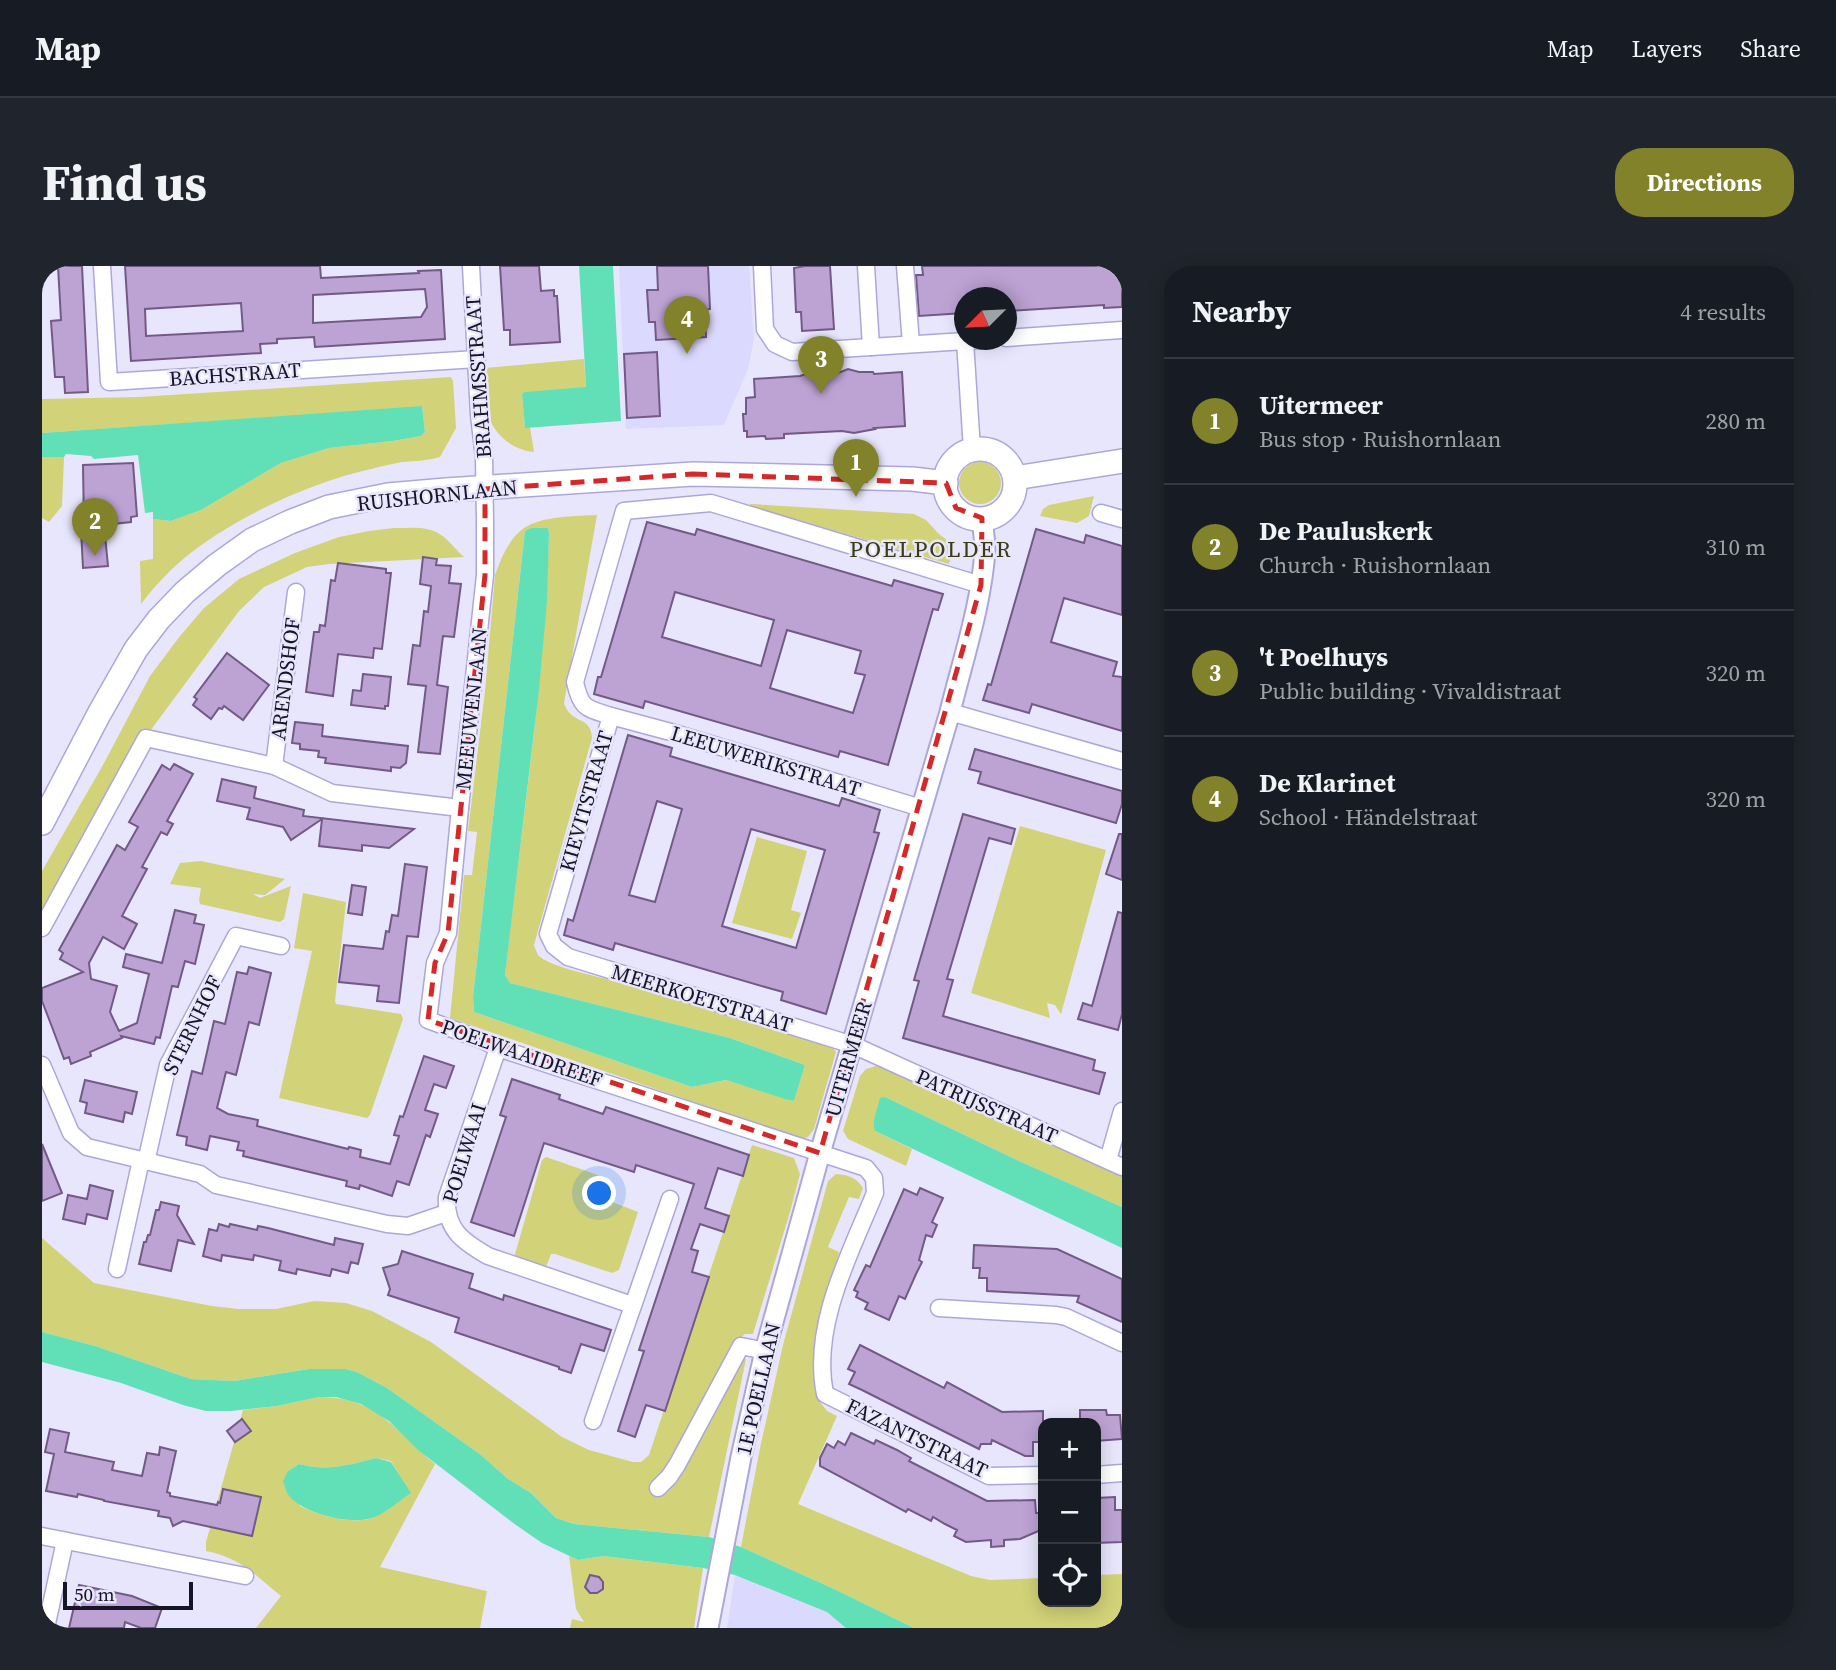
<!DOCTYPE html>
<html lang="en">
<head>
<meta charset="utf-8">
<style>
	body { margin:0; font-family:"Source Serif 4",serif; background:#20242c; color:#f1f3f6 }
	.controls { position:absolute; right:21px; bottom:21px; display:grid; overflow:hidden; border-radius:14px; box-shadow:0 4px 18px #0003 }
	.controls button { width:63px; height:63px; display:grid; place-items:center; padding:0; border:0; border-bottom:2px solid #363941; background:#171b24; color:#f1f3f6; font:35px sans-serif }
	.compass { position:absolute; left:912px; top:21px; width:63px; height:63px; border-radius:50%; background:#171b24; box-shadow:0 4px 18px #0003; rotate:246deg }
	.scale { position:absolute; left:21px; bottom:18px; width:130px; box-sizing:border-box; padding-left:7px; border:4px solid #171427; border-top:0; font-size:19px; line-height:24px; white-space:nowrap; color:#171427; -webkit-text-stroke:5px #e8e6fc; paint-order:stroke }
	.you { position:absolute; left:558px; top:928px; width:24px; height:24px; margin:-18px; border:5px solid #fff; border-radius:50%; background:#1a73e8; box-shadow:0 0 0 10px #1a73e833 }
	.badge { display:grid; place-items:center; width:46px; height:46px; border-radius:50%; background:#82822a; color:#fff; font-size:23px; font-weight:700 }
	.pin { position:absolute; translate:-50% -58px; filter:drop-shadow(0 2px 4px #0008) }
	.pin::after { content:''; position:absolute; top:37px; width:24px; height:21px; background:inherit; clip-path:polygon(0 0,100% 0,50% 100%) }
	.list { margin:0; padding:0; list-style:none }
	h2 { display:flex; justify-content:space-between; align-items:center; height:91px; margin:0; padding:0 28px; font-size:30px }
	h2 small { font-size:23px; font-weight:400; color:#9ea1a6 }
	.list li { display:grid; grid-template-columns:46px 1fr auto; gap:21px; align-items:center; box-sizing:border-box; height:126px; padding:0 28px; border-top:2px solid #363941 }
	.list b { display:block; font-size:26px; white-space:nowrap }
	.list p { margin:0; font-size:23px; white-space:nowrap; color:#9ea1a6 }
	.list em { font-size:23px; font-style:normal; color:#9ea1a6 }
	.icon { flex:none; width:38px; height:38px; fill:none; stroke:currentColor; stroke-width:2; stroke-linecap:round; stroke-linejoin:round }
	.map { position:relative; flex:none; width:1080px; height:1362px; overflow:hidden; border-radius:28px }
	header { display:flex; align-items:center; gap:42px; box-sizing:border-box; height:98px; padding:0 35px; background:#171b24; border-bottom:2px solid #363941 }
	header strong { font-size:33px }
	nav { display:flex; gap:38px; margin-inline-start:auto; font-size:24px }
	.intro { display:flex; align-items:center; justify-content:space-between; box-sizing:border-box; height:168px; padding:0 42px }
	h1 { margin:0; font-size:49px }
	.button { padding:18px 32px; border-radius:28px; background:#82822a; color:#fff; font-size:24px; font-weight:700 }
	main { display:flex; gap:42px; padding:0 42px }
	aside { flex:1; background:#171b24; border-radius:28px; box-shadow:0 4px 18px #0003 }
	.map>svg:first-child { display:block }
</style>
</head>
<body>
<header>
<strong>Map</strong>
<nav><a>Map</a><a>Layers</a><a>Share</a></nav>
</header>
<div class="intro"><h1>Find us</h1><a class="button">Directions</a></div>
<main>
<div class="map">
<svg width="1080" height="1362" viewBox="0 0 1080 1362">
	<rect width="100%" height="100%" fill="#e8e6fc"/>
	<!-- built -->
	<g fill="#dcd9fe">
		<polygon points="577,0 707,0 712,73 706,103 682,159 584,163"/>
		<polygon points="699,1300 817,1362 685,1362 693,1309"/>
	</g>
	<!-- green -->
	<g fill="#d2d278" fill-rule="evenodd">
		<path d="M542,93L544,122L480,128L483,161H488L492,186C470,184 451,168 445,146C442,132 444,116 443,102Z"/>
		<path d="M409,111L411,115L414,162L398,191C385,195 373,195 360,196C350,198 339,200 329,203C266,217 189,253 140,294C125,307 111,322 99,338L98,295L111,293V253L129,255L159,244L239,197L287,182L351,175L379,170L383,166L380,141L0,167V133L97,131Z"/>
		<polygon points="0,191 22,191 20,240 7,256 0,252"/>
		<circle cx="938" cy="217" r="21"/>
		<polygon points="1052,230 1047,250 1035,257 998,250 1001,243 1007,239"/>
		<polygon points="708,238 872,248 884,254 896,267 912,280 907,298 708,240"/>
		<path d="M555,249L522,437C529,459 549,449 550,472L492,679C493,682 495,687 496,689C506,701 562,712 578,716L789,779L794,786L772,863L766,871L759,873L408,752L422,609H430L435,566L426,565L443,425L453,309C459,293 467,272 482,262C500,250 534,250 555,249ZM489,262H506L507,267C503,415 479,562 463,709L468,717L688,772L763,799L752,835L684,814L650,821L432,746L431,731L483,265Z"/>
		<path d="M352,262C369,262 388,259 402,271C409,277 415,285 422,291L287,298L265,301L222,321L197,345L108,465L99,468L0,643V605L61,499L108,410L138,370L162,342L197,313L253,287L297,271L327,265Z"/>
		<polygon points="978,560 1064,584 1019,748 1013,739 1005,737 1008,752 929,727"/>
		<polygon points="715,571 765,585 749,644 759,647 750,673 690,657"/>
		<polygon points="159,595 243,613 223,629 211,628 218,632 249,620 242,653 238,656 158,638 157,634 159,622 128,618 138,597"/>
		<polygon points="261,627 304,636 293,735 294,738 359,748 361,753 328,849 325,852 237,832 270,685 252,682"/>
		<polygon points="834,800 845,801 1080,909 1080,941 977,895 843,831 833,865 870,883 864,900 806,873 801,865 818,810 824,803"/>
		<polygon points="710,879 752,892 758,908 748,946 711,1068 703,1068 696,1074 620,1226 631,1219 698,1093 704,1093 667,1271 532,1258 514,1252 489,1227 465,1212 439,1189 345,1122 315,1106 304,1103 267,1103 192,1115 149,1113 53,1080 0,1066 0,972 52,1017 170,1040 197,1043 234,1043 272,1035 304,1037 330,1045 389,1076 520,1171 547,1184 591,1196 599,1196 607,1189"/>
		<polygon points="504,891 556,909 549,923 552,929 596,946 577,1004 570,1007 513,988 509,988 502,1006 471,995 500,894"/>
		<path d="M794,908C806,909 814,911 821,922L817,933L807,931L786,981L797,986L779,1063L773,1121L777,1135L785,1145L795,1150L756,1238L929,1310L948,1314L1001,1312V1336H1054V1309L1080,1308V1362H872L790,1322L699,1281L718,1182L741,1079L786,915Z"/>
		<path d="M277,1131C335,1131 353,1164 393,1198L338,1301L445,1325L438,1362H214L239,1330C213,1309 199,1292 164,1285V1276L201,1144L235,1140ZM334,1192L349,1195L368,1227C356,1236 342,1249 327,1253C308,1258 275,1249 258,1240L246,1205L257,1198C286,1206 306,1199 334,1192Z"/>
		<polygon points="527,1290 536,1294 561,1290 661,1302 652,1362 528,1362 530,1353 542,1356 534,1343"/>
	</g>
	<!-- water -->
	<g fill="#61e0b7">
		<polygon points="537,0 571,0 579,155 483,162 480,128 483,126 544,121"/>
		<polygon points="380,140 383,166 379,170 351,175 287,182 239,197 159,244 129,255 111,253 111,246 103,247 96,189 52,193 49,190 24,188 22,191 0,191 0,167"/>
		<polygon points="489,262 506,262 507,267 505,335 497,424 463,709 468,717 688,772 763,799 752,835 743,833 684,814 650,821 432,746 431,731 483,265"/>
		<path d="M843,831L977,895L1080,941V982L833,865C829,856 836,842 838,832Z"/>
		<polygon points="0,1066 53,1080 149,1113 192,1115 267,1103 304,1103 315,1106 345,1122 439,1189 465,1212 489,1227 514,1252 532,1258 667,1271 699,1281 790,1322 872,1362 804,1362 785,1346 693,1309 661,1302 561,1290 536,1294 500,1277 474,1259 376,1184 347,1155 319,1138 294,1131 277,1131 235,1140 189,1145 164,1145 141,1139 79,1117 0,1096"/>
		<path d="M334,1192L349,1196L369,1227C355,1236 342,1250 326,1253C305,1258 261,1247 247,1230C244,1226 243,1220 241,1215L246,1205L257,1198C286,1206 306,1199 334,1192Z"/>
	</g>
	<!-- building -->
	<g fill="#bda3d4" stroke="#725a87" stroke-width="2" fill-rule="evenodd">
		<polygon points="16,0 40,0 46,126 23,127 22,111 13,111 9,55 19,54"/>
		<path d="M83,0H278L279,12L377,7L376,5L399,4L403,73L273,81L272,71L235,73V77L218,78L219,87L89,95ZM383,23L385,41L379,51L271,57V29ZM199,37L201,65L104,70L103,43Z"/>
		<polygon points="458,0 497,0 499,25 512,24 512,30 515,30 518,76 468,79 468,64 462,64"/>
		<polygon points="615,0 666,0 668,43 663,44 664,71 614,74 613,56 607,56 605,24 616,24"/>
		<polygon points="763,0 788,0 792,63 760,65 759,46 754,46 752,2"/>
		<polygon points="880,0 1080,0 1080,41 1062,42 1062,39 964,45 964,32 922,32 922,47 877,50 874,9 881,9"/>
		<polygon points="615,86 618,150 585,152 582,88"/>
		<polygon points="781,102 783,108 796,107 806,103 817,106 831,106 832,108 860,106 863,160 832,162 833,163 812,167 800,165 742,168 742,172 724,173 723,170 705,171 705,165 702,165 701,148 704,148 704,132 713,131 712,113 758,110"/>
		<polygon points="91,197 95,250 89,251 89,256 62,259 66,300 41,302 39,264 42,263 41,199"/>
		<path d="M605,256L653,269L655,263L850,320L852,314L901,328L896,344L891,343L846,499L798,485L796,491L603,435L601,442L552,428L556,411H559ZM633,326L732,354L719,400L620,371ZM745,364L819,385L813,407L823,409L811,447L728,422Z"/>
		<polygon points="994,263 1042,277 1044,269 1080,280 1080,349 1022,332 1009,376 1075,396 1071,410 1080,411 1080,465 990,438 987,447 941,434 946,418 949,419"/>
		<polygon points="381,291 395,293 394,299 409,300 407,317 419,318 412,371 401,370 399,386 395,419 406,421 398,488 376,486 384,420 366,418 371,379 378,380 382,345 386,346 389,320 378,318"/>
		<polygon points="296,297 344,303 344,307 349,307 340,383 332,382 331,392 296,388 291,430 264,426 272,366 277,366 278,359 283,360 289,314 293,315"/>
		<polygon points="185,387 227,419 201,454 182,440 180,443 177,442 169,453 151,439 155,433 152,431"/>
		<polygon points="321,408 349,411 346,440 343,440 343,443 309,439 311,424 319,425"/>
		<polygon points="253,456 281,459 280,470 366,480 364,497 358,502 349,501 349,505 283,497 284,492 276,491 277,485 258,483 258,478 250,477"/>
		<path d="M586,469L630,482L628,490L648,496L797,540L800,532L838,544L832,566L837,567L784,748L739,734L741,726L723,721L573,677L571,684L522,669L526,653L531,655ZM615,535L640,543L613,636L587,629ZM709,563L783,584L754,682L680,660Z"/>
		<polygon points="933,483 1080,525 1080,538 1074,557 936,517 939,506 927,503"/>
		<polygon points="132,498 151,508 125,555 131,558 125,569 119,566 100,601 105,603 80,650 95,658 82,683 61,671 47,697 49,713 75,720 68,746 77,765 95,757 107,708 81,701 84,688 120,697 133,644 154,649 152,657 162,659 153,698 143,695 136,721 130,720 118,772 114,771 112,778 79,770 80,772 48,786 49,790 29,798 27,791 22,793 10,761 0,735 0,722 41,706 18,693 21,687 17,684 75,579 83,584 96,561 87,556 120,499 128,504"/>
		<polygon points="180,513 214,521 212,532 262,544 261,550 372,563 347,582 320,579 320,585 277,580 280,553 249,574 241,561 205,553 208,542 175,535"/>
		<polygon points="921,548 973,563 969,578 947,572 905,713 911,714 901,750 1053,794 1051,804 1063,807 1057,828 861,772 877,715 872,714"/>
		<polygon points="1077,568 1080,568 1080,614 1064,608"/>
		<polygon points="363,598 385,601 376,671 365,670 357,737 335,735 337,720 297,716 302,679 341,683 344,665 347,666 350,649 356,650"/>
		<polygon points="310,619 324,621 320,649 306,647"/>
		<polygon points="1076,646 1080,647 1080,748 1076,764 1036,753 1041,737 1050,740"/>
		<polygon points="207,701 229,707 217,759 207,756 194,809 184,806 175,842 186,848 216,854 215,860 306,883 307,881 319,884 318,891 348,898 357,870 352,869 358,850 361,851 382,790 412,800 404,822 392,818 383,844 396,848 388,871 384,869 367,919 355,915 350,930 318,919 317,923 304,920 305,915 201,890 202,885 195,884 197,876 168,870 165,884 144,879 145,871 135,869 150,805 160,808 172,755 183,758 195,706 205,708"/>
		<polygon points="470,813 518,829 517,833 561,848 564,841 707,889 701,910 676,902 663,942 687,950 682,966 658,958 649,983 656,985 650,1006 667,1011 623,1145 604,1139 593,1171 576,1165 602,1085 597,1084 652,918 594,899 592,906 502,877 472,970 429,956 464,851 458,849"/>
		<polygon points="43,814 95,826 90,848 83,846 81,856 43,847 45,837 38,835"/>
		<polygon points="0,878 20,927 0,935"/>
		<polygon points="48,919 71,925 65,953 45,948 43,958 21,953 26,929 45,933"/>
		<polygon points="878,922 901,932 890,956 895,959 890,971 884,969 877,994 880,996 874,1008 863,1033 857,1030 847,1054 823,1043 826,1037 814,1031 816,1026 812,1024 824,999 828,1001 862,923 875,929"/>
		<polygon points="119,936 137,940 135,949 152,978 136,974 129,1005 97,998 102,976 104,976 106,969 108,969 114,944 117,944"/>
		<polygon points="177,958 187,961 188,958 215,964 216,960 226,962 292,979 293,972 321,978 316,998 309,996 306,1007 290,1003 288,1010 255,1003 254,1008 237,1004 239,995 212,989 211,994 180,989 179,995 161,990 167,963 175,965"/>
		<polygon points="932,979 1015,983 1080,1013 1080,1056 1035,1036 1037,1030 945,1025 945,1012 937,1012 938,1002 931,1002"/>
		<polygon points="360,985 431,1008 427,1022 461,1034 462,1029 569,1064 562,1085 539,1078 529,1107 517,1103 517,1101 413,1066 417,1052 346,1029 348,1023 341,1002 356,998"/>
		<polygon points="818,1079 902,1122 905,1116 960,1146 1001,1145 1001,1176 991,1176 991,1190 983,1190 950,1174 949,1178 939,1178 937,1183 820,1124 807,1118 813,1106 806,1103"/>
		<polygon points="1038,1144 1064,1144 1065,1149 1078,1149 1080,1173 1054,1175 1054,1157 1038,1157"/>
		<polygon points="200,1153 209,1165 193,1176 185,1165"/>
		<polygon points="8,1163 27,1167 23,1186 72,1196 70,1204 100,1210 105,1187 117,1189 118,1181 134,1185 125,1226 128,1227 128,1230 175,1239 176,1236 178,1237 181,1223 219,1231 210,1270 141,1255 131,1260 128,1252 116,1250 117,1245 62,1235 62,1234 36,1228 35,1231 4,1225 12,1188 3,1186"/>
		<polygon points="809,1167 832,1178 834,1174 855,1184 869,1192 867,1195 945,1235 993,1234 994,1247 1001,1247 1001,1263 978,1273 962,1274 962,1280 949,1281 949,1274 924,1276 912,1270 915,1264 903,1258 891,1251 889,1255 866,1243 864,1246 778,1200 778,1192 785,1178 792,1182 796,1175 803,1179"/>
		<polygon points="1073,1231 1073,1244 1080,1244 1080,1276 1054,1277 1054,1232"/>
		<polygon points="548,1309 557,1311 561,1316 561,1323 555,1327 548,1327 543,1321"/>
		<polygon points="37,1319 90,1330 120,1342 113,1362 99,1362 83,1356 82,1362 27,1362"/>
	</g>
	<g fill="none" stroke-linecap="round" stroke-linejoin="round">
		<defs>
			<g id="minor">
				<polyline points="60,0 67,116 435,93"/>
				<polyline points="720,0 723,63 733,78 750,86 939,74"/>
				<polyline points="824,0 829,81"/>
				<polyline points="863,0 869,78"/>
				<polyline points="964,72 1080,64"/>
				<polyline points="923,75 930,184"/>
				<polyline points="1059,247 1080,253"/>
				<path d="M939,319L669,237L582,245L533,416C539,443 544,442 569,450L506,668L512,680L526,691L811,779L1080,901"/>
				<polyline points="908,446 1080,495"/>
				<polyline points="569,450 636,468 879,542"/>
				<polyline points="232,500 254,326"/>
				<path d="M418,542L406,667L393,697L386,754L440,774L456,782L824,902L832,912L833,927C808,988 769,1060 783,1128L947,1210L1001,1209"/>
				<polyline points="0,662 104,472 232,500 290,527 418,542 443,309 443,255 442,192 437,149 429,0"/>
				<path d="M456,782L405,931C403,963 420,975 446,990L590,1039"/>
				<polyline points="0,799 29,867 45,881 158,908 174,919 183,921 345,958 366,960 404,947"/>
				<polyline points="1066,894 1080,845"/>
				<polyline points="104,896 126,799 194,670 239,680"/>
				<polyline points="75,1003 99,894"/>
				<polyline points="897,1042 1014,1049 1024,1051 1080,1077"/>
				<polyline points="551,1155 628,933"/>
				<polyline points="1054,1209 1080,1207"/>
				<polyline points="616,1222 627,1211 635,1199 699,1080 723,1085"/>
				<polyline points="0,1270 203,1310"/>
				<polyline points="4,1362 23,1275"/>
			</g>
			<path id="tertiary" d="M666,1362L699,1191L723,1085L778,887L908,446C921,393 939,340 943,285C943,274 941,263 940,252"/>
			<g id="secondary">
				<circle cx="938" cy="218" r="35"/>
				<polyline points="973,212 1080,195"/>
				<polyline points="0,557 57,448 94,383 117,353 143,326 175,299 210,274 248,256 287,241 346,229 404,224 651,208 870,213 904,217"/>
			</g>
		</defs>
		<!-- minor casing -->
		<use href="#minor" stroke="#aca7db" stroke-width="19"/>
		<!-- tertiary casing -->
		<use href="#tertiary" stroke="#aca7db" stroke-width="23"/>
		<!-- secondary casing -->
		<use href="#secondary" stroke="#aca7db" stroke-width="26"/>
		<!-- minor -->
		<use href="#minor" stroke="#fff" stroke-width="16"/>
		<!-- tertiary -->
		<use href="#tertiary" stroke="#fff" stroke-width="19"/>
		<!-- secondary -->
		<use href="#secondary" stroke="#fff" stroke-width="23"/>
	</g>
	<!-- marked area -->
	<path fill="none" stroke="#d62828" stroke-width="5" stroke-dasharray="14 9" stroke-linejoin="round" d="M651,208L904,217L914,242L940,252L939,319L778,887L386,754L393,697L406,667L443,309V223Z"/>
	<g text-anchor="middle" dominant-baseline="central" stroke-width="5" stroke-linejoin="round" paint-order="stroke">
		<!-- street labels -->
		<g font-size="21" fill="#171427" stroke="#e8e6fc">
			<text transform="translate(193 108) rotate(-4)">BACHSTRAAT</text>
			<text transform="translate(436 111) rotate(-94)">BRAHMSSTRAAT</text>
			<text transform="translate(395 229) rotate(-6)">RUISHORNLAAN</text>
			<text transform="translate(243 413) rotate(-83)">ARENDSHOF</text>
			<text transform="translate(429 443) rotate(-84)">MEEUWENLAAN</text>
			<text transform="translate(724 495) rotate(17)">LEEUWERIKSTRAAT</text>
			<text transform="translate(544 535) rotate(-74)">KIEVITSTRAAT</text>
			<text transform="translate(660 732) rotate(17)">MEERKOETSTRAAT</text>
			<text transform="translate(150 759) rotate(-64)">STERNHOF</text>
			<text transform="translate(480 787) rotate(19)">POELWAAIDREEF</text>
			<text transform="translate(806 793) rotate(-74)">UITERMEER</text>
			<text transform="translate(945 840) rotate(24)">PATRIJSSTRAAT</text>
			<text transform="translate(422 887) rotate(-73)">POELWAAI</text>
			<text transform="translate(716 1123) rotate(-77)">1E POELLAAN</text>
			<text transform="translate(875 1172) rotate(26)">FAZANTSTRAAT</text>
		</g>
		<!-- neighbourhood labels -->
		<g font-size="23" letter-spacing="2" fill="#3b3a11" stroke="#e8e6fc">
			<text x="889" y="283">POELPOLDER</text>
		</g>
	</g>
</svg>
<div class="controls">
<button>+</button>
<button>−</button>
<button><svg class="icon" aria-label="locate" viewBox="0 0 24 24"><circle cx="12" cy="12" r="6"/><path d="M12 2v4M12 18v4M2 12h4M18 12h4"/></svg></button>
</div>
<svg class="compass" viewBox="-18 -18 36 36"><path d="M0-13l5 13h-10z" fill="#e53935"/><path d="M0 13l5-13h-10z" fill="#9ea1a6"/></svg>
<div class="scale">50 m</div>
<div class="you"></div>
<div class="pin badge" style="left:814px;top:231px">1</div>
<div class="pin badge" style="left:53px;top:290px">2</div>
<div class="pin badge" style="left:779px;top:128px">3</div>
<div class="pin badge" style="left:645px;top:88px">4</div>
</div>
<aside>
<h2>Nearby<small>4 results</small></h2>
<ul class="list">
<li><span class="badge">1</span><div><b>Uitermeer</b><p>Bus stop · Ruishornlaan</p></div><em>280 m</em></li>
<li><span class="badge">2</span><div><b>De Pauluskerk</b><p>Church · Ruishornlaan</p></div><em>310 m</em></li>
<li><span class="badge">3</span><div><b>'t Poelhuys</b><p>Public building · Vivaldistraat</p></div><em>320 m</em></li>
<li><span class="badge">4</span><div><b>De Klarinet</b><p>School · Händelstraat</p></div><em>320 m</em></li>
</ul>
</aside>
</main>
</body>
</html>
